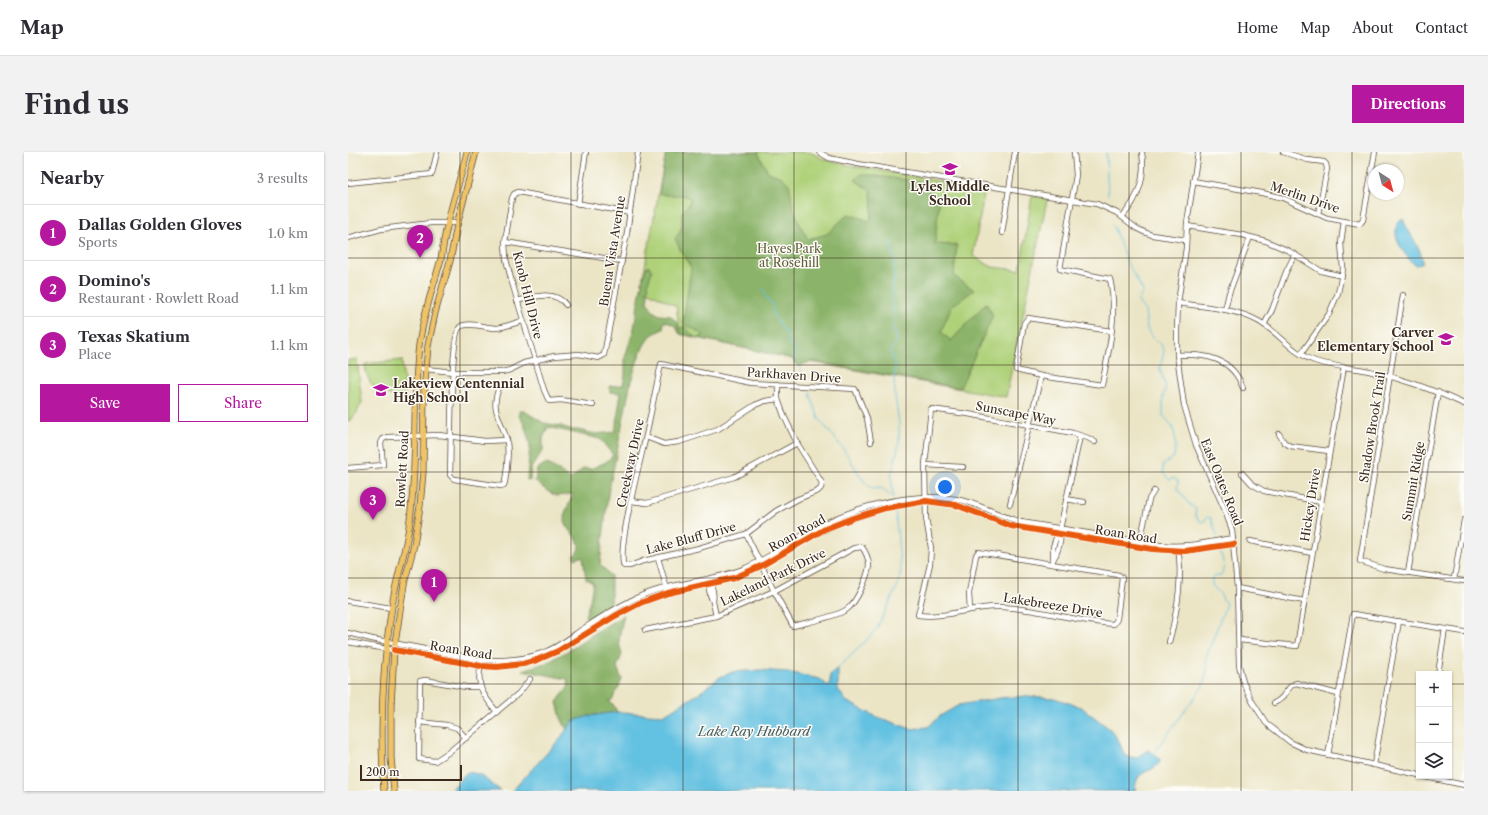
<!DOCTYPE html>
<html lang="en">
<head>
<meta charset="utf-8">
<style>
	body { margin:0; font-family:"Libre Caslon Text",serif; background:#f2f2f3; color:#2b2b33 }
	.controls { position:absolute; right:12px; bottom:12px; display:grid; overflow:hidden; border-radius:0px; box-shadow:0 1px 3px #0004 }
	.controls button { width:36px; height:36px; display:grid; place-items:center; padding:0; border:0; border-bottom:1px solid #e1e1e2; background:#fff; color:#2b2b33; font:20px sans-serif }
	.compass { position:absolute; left:1020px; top:12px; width:36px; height:36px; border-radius:50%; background:#fff; box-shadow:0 1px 3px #0004; rotate:144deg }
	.scale { position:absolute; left:12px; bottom:10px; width:102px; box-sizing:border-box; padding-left:4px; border:2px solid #3b2a1e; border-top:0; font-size:11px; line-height:14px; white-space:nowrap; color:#3b2a1e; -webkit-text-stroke:3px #fdfcf7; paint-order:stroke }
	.you { position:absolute; left:597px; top:335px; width:14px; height:14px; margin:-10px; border:3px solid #fff; border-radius:50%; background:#1a73e8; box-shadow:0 0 0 6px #1a73e833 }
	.badge { display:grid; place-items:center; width:26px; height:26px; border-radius:50%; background:#b5179e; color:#fff; font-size:13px; font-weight:700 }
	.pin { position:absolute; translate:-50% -33px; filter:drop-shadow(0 1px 2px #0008) }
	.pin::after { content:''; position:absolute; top:21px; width:14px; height:12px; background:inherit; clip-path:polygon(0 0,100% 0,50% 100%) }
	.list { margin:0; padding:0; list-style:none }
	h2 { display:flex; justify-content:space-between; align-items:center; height:52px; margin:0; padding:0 16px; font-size:17px }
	h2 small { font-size:13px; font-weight:400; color:#7c7c81 }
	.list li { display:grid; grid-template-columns:26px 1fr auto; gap:12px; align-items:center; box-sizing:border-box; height:56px; padding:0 16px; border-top:1px solid #e1e1e2 }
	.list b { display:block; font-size:15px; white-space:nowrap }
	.list p { margin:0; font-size:13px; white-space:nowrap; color:#7c7c81 }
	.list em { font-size:13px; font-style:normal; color:#7c7c81 }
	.actions { display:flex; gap:8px; padding:12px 16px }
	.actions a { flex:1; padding:9px 0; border:1px solid #b5179e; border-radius:0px; text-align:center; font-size:14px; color:#b5179e }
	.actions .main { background:#b5179e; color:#fff }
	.icon { flex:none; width:22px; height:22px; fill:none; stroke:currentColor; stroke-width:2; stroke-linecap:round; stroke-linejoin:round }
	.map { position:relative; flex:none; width:1116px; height:639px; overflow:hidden; border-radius:0px }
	header { display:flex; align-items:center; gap:24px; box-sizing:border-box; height:56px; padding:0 20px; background:#fff; border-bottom:1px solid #e1e1e2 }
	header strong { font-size:19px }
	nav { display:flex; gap:22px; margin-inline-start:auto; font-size:14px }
	.intro { display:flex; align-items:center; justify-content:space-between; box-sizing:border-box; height:96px; padding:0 24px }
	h1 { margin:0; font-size:28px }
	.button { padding:10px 18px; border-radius:0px; background:#b5179e; color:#fff; font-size:14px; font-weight:700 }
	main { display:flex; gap:24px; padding:0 24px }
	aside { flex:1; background:#fff; border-radius:0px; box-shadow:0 1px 3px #0004 }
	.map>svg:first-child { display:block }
</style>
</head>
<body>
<header>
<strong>Map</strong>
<nav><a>Home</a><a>Map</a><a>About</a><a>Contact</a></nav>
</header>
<div class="intro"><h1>Find us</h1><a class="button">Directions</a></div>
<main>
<aside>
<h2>Nearby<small>3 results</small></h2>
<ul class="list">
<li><span class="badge">1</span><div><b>Dallas Golden Gloves</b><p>Sports</p></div><em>1.0 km</em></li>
<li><span class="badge">2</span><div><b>Domino's</b><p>Restaurant · Rowlett Road</p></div><em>1.1 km</em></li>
<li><span class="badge">3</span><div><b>Texas Skatium</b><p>Place</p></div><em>1.1 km</em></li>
</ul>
<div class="actions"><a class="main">Save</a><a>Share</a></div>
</aside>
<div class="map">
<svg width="1116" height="639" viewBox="0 0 1116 639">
	<rect width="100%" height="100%" fill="#fdfcf7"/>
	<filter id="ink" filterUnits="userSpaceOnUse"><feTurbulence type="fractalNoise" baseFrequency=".025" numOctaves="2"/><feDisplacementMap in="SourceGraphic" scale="8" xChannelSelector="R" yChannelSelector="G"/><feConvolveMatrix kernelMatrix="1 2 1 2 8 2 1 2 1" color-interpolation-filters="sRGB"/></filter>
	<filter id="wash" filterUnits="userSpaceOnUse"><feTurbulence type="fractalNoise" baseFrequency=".012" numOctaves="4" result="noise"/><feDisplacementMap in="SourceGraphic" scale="16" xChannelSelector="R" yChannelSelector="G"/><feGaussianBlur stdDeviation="0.9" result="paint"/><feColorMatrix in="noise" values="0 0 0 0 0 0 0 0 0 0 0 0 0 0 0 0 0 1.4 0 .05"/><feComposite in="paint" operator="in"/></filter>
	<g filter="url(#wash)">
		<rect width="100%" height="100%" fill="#ebe5c6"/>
		<!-- green -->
		<g fill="#afd179" stroke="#757e4c">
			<polygon points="318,0 463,0 473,6 489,11 637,37 625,104 644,115 672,118 684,44 697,46 699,47 698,53 658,245 445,207 332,182 328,154 293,136"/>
			<polygon points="9,207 14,250 8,262 0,270 0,208"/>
			<path d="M54,208L57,244C34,245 19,236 17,212Z"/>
		</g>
		<!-- forest -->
		<g fill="#8bb369" stroke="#636e44">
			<path d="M318,0H410C412,7 417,13 420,20L434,25L441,32L446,58L452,73L460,87L479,82L500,62L522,69L524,60L523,39L507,28L513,22L576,30L591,50L587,92L609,93L606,124L626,138L604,154L593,180L603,189L638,151L645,163L612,236L463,209L452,214L447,212L445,207L332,182L326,173L316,169L315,177C311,179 307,181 304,183C292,194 288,215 283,229L260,343L252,412L263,424V454L259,455L255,460L242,469L237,464L242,449L245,431L238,427L235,406L232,405L227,407L226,404C242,389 215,380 216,366C216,360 223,349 225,342L209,344L199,339L187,329L189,317L197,312L202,313L223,327L236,316L243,317C251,312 259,312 265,303L252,287L200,275L195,286V298L183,316L182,329L179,328L182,293L176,272L171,264V259H176L196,271L213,274L225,278H230L247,282L267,280L273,241L262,240V234L275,233L277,223V205L286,176L295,124L298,116L301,114L304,119L300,131L301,136L299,138L300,143L299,150L303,155L304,158L311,163L323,164L330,172L331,177L337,174C343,181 346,190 356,183L335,171L343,116L337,105L333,100L327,86C339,75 331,65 335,59C336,57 340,54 341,52L342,46C332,40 321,46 311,41Z"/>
			<polygon points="276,463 272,480 271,491 274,502 269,515 274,528 264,548 260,549 265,552 269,560 241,564 225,569 219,578 213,566 209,550 221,534 219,527 174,518 198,511 227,495 248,480"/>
		</g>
		<!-- water -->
		<g fill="#63c1e1" stroke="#4f7680">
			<path d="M1055,67C1059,80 1076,98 1074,112L1067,113C1057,105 1037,77 1055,67Z"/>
			<path d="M490,516V537L498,549L527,564L563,577L580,575L592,564L611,553L652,546L679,544L706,546L733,555L763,578L770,587L777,604L788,606L800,598L811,606L812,609C804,624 788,614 787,639H164L211,588L225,569L241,564L269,560L315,563L350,542L372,525L385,520L412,518L439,520L472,527L480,534L482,531V522Z"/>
			<polygon points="122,620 132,623 153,639 102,639 117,622"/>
		</g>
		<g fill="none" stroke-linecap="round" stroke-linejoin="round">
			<!-- stream -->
			<g stroke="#63c1e1" stroke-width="1">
				<polyline points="758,0 760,43"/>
				<path d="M765,74L780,112L795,139L790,150L797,159L799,177L805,187L813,192L816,199L812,217L818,235L815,244V264C829,275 828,288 826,305L815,313V321L821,328L826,326L830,329L829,336L841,352L848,357L847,363L853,370L857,369L859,365L863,366L869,384"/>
				<polyline points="542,88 547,111 543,151 547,164 545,174 549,187 547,193 542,199 547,214 546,224 547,244 551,271 551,292 543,323 545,345"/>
				<polyline points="415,136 419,147 425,153 425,163 439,183 439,190 447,198 447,206 455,224"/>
				<polyline points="462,241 471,267 494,295 513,325 518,332 525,337 533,336 544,345"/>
				<polyline points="490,516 517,490 529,476 550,433 553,420 547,357"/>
				<polyline points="805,602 855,534 859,518 858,506 878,452 872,442 864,433 864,426 874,422 876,414 872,398"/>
			</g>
		</g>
	</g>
	<g filter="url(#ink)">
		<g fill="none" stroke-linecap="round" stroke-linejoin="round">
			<defs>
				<g id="minor">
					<polyline points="471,0 481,6 510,12 749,52 769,61 788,76 796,80 804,83 838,88"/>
					<path d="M726,0L728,23L712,117L762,127C770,163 761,197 754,233L693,224L668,218L676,171L680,166L763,179"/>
					<polyline points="850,0 839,71 838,96 830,151 829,178 829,203 836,253 848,293 876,356 884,378 889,436 891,513 895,530 904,549 918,571 942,590 959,598 1071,623"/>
					<polyline points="935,0 960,8 976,10 978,12 979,17 970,62"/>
					<polyline points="845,29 914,41 935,46 979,66 1012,72 1015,68 1027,0"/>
					<polyline points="0,31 84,22 89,0"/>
					<polyline points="230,52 238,0"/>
					<path d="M774,65C791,46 798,25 794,0"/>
					<polyline points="839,74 894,83 918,89 941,99 973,119 994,124"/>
					<polyline points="654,81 667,0"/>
					<polyline points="0,86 33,77 83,71 110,71"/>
					<polyline points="157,90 274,109"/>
					<polyline points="1055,143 1012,409 1036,417 1116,429"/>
					<path d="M169,149C185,145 207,137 218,153"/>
					<path d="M830,151C857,155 886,156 910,169C931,180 943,201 967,209C985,215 1003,215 1021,219C1056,227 1084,237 1116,252"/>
					<polyline points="877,158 881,141 902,85"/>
					<polyline points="916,173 924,158 938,120 947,102"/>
					<polyline points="953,202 981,162 990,141 995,117 993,91 996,69"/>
					<path d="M829,203C857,202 884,205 895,236"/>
					<polyline points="69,216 105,220 154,220 162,218 176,211 206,204 231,202 250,206 256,203 279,81 290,0"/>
					<path d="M430,232V247L436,264L449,291L474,331L473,336L470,339L450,347L428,359L398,382L351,396L295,409L282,414H276C268,398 293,306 298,284C303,260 308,236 313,212L403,231L507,237L519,266L523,290"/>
					<path d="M152,234C140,258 155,268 159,290C161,303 159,317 157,330L156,333L153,334L106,327L102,323C103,304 102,182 112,175C119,169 139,176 148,176C157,175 166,171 175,169"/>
					<polyline points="245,253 213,248 201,249 196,238 163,127 158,107 157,90 164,46 166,42 170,40 282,61"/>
					<polyline points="931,282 936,290 942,294 981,299"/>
					<polyline points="298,285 316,292 331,290 370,277 407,253 417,249 430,247"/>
					<polyline points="577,313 615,315"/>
					<polyline points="0,316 35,313 33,291 35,287 40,285 91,283 137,289 159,288"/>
					<polyline points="894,321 904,332 916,339 973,350"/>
					<polyline points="718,347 736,350"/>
					<polyline points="283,349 299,351 386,325 449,291"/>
					<polyline points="662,352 693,224"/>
					<polyline points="902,389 964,401"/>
					<polyline points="792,391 801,347 806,339"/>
					<polyline points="310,406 319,437"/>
					<path d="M705,408C711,398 714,388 712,377L732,284"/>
					<polyline points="705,408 705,395 710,380"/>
					<polyline points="1060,421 1090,240"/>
					<polyline points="1106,427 1116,368"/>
					<path d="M361,430C361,438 361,442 365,450C366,443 366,436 361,432"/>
					<polyline points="889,436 956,449"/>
					<polyline points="0,449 43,456"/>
					<polyline points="365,450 368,464"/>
					<path d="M622,458L621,441L628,403L630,400L771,423L774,426L769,467L766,472C728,470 690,456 652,455C624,454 598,467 570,463L582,412L583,396L578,366L577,313L583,257L620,262L725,281L740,286L747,290"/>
					<path d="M297,478L368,464L426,439L506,396L514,395C517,399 520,406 521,412C521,423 508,452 498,458C484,466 460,470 445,474L426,439L398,382"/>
					<path d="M0,481L24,487L134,508C154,509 174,508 194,501C210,496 224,484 238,475C253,465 268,456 284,448C319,430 359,431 395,417C418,408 438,393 460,380C502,356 559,339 608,347C630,351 651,364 673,370L812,393C838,396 860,390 885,386"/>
					<polyline points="891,488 949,494 996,215"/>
					<polyline points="0,490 133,514 163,514 189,508 210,499 267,464 292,451 320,441 386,426 413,414 465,384 490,372 538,356 556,352 578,349 597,350 628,360 663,374 804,397 837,399 886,392"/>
					<path d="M821,490C829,461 835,427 830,396"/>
					<path d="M133,511C128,534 134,542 149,560"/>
					<polyline points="1090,522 1097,477"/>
					<polyline points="132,535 118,535 77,528 72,529 71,607 87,609 101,600 171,541 182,527"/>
					<path d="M926,551C939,546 937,535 948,531L990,542"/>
					<polyline points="71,570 99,573 109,576 118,586"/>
					<polyline points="980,603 1005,462 1116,480"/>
					<polyline points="1026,613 1051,469"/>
					<polyline points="1073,624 1116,633"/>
				</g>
				<g id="major">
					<path d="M36,639C32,577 34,515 44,454C48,427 57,402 61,375C70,314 64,253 71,193C75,163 85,136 93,107C95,97 96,86 99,75C104,50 113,25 119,0"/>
					<polyline points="46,639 43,606 43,552 46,498 56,432 66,393 72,354 75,320 76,240 80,194 87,161 102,109 109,73 128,0"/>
				</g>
			</defs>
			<!-- minor casing -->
			<use href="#minor" stroke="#554637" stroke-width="6"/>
			<!-- major casing -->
			<use href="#major" stroke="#554637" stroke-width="7"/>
			<!-- minor -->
			<use href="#minor" stroke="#fff" stroke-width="4.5"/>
			<!-- major -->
			<use href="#major" stroke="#efc469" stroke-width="5.5"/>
			<defs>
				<polyline id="cycleway" points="46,498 133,514 149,515 175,512 189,508 210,499 267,464 292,451 320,441 386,426 413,414 477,377 505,366 538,356 578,349 608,353 663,374 804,397 837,399 886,392"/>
			</defs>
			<!-- cycleway casing -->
			<use href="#cycleway" stroke="#fdfcf7" stroke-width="8"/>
			<!-- cycleway -->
			<use href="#cycleway" stroke="#e8590c" stroke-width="6"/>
		</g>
	</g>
	<!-- grid -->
	<path fill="none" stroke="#3b2a1e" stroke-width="1" stroke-opacity="0.55" d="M112,0V639M223,0V639M335,0V639M446,0V639M558,0V639M670,0V639M781,0V639M893,0V639M1004,0V639M0,106H1116M0,213H1116M0,320H1116M0,426H1116M0,532H1071M1101,532H1116"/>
	<!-- icons -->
	<defs>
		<symbol id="school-bare" viewBox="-9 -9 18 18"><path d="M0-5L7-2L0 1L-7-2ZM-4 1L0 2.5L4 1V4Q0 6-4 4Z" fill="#b5179e" stroke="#fdfcf7" stroke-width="2.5" paint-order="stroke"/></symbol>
	</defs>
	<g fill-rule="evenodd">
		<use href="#school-bare" x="591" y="6" width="22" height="22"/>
		<use href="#school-bare" x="1087" y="176" width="22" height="22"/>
		<use href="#school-bare" x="22" y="227" width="22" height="22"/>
	</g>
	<g text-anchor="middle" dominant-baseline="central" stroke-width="3" stroke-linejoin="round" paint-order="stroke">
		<!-- poi labels -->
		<g font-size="12" font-weight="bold" fill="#3b2a1e" stroke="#fdfcf7">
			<text x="602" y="34">Lyles Middle<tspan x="602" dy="14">School</tspan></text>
			<text x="1086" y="180" text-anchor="end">Carver<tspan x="1086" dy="14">Elementary School</tspan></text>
			<text x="45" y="231" text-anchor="start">Lakeview Centennial<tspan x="45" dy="14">High School</tspan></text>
		</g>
		<!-- street labels -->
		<g font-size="12" fill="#3b2a1e" stroke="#fdfcf7">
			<text transform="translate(957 45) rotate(19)">Merlin Drive</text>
			<text transform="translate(264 99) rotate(-81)">Buena Vista Avenue</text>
			<text transform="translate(180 143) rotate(76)">Knob Hill Drive</text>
			<text transform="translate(446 223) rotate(4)">Parkhaven Drive</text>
			<text transform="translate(668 261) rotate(11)">Sunscape Way</text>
			<text transform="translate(1024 275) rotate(-81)">Shadow Brook Trail</text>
			<text transform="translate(282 311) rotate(-78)">Creekway Drive</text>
			<text transform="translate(54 317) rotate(-87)">Rowlett Road</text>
			<text transform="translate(1065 329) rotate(-80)">Summit Ridge</text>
			<text transform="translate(874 330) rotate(68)">East Oates Road</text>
			<text transform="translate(962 353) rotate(-81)">Hickey Drive</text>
			<text transform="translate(449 381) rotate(-29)">Roan Road</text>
			<text transform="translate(778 382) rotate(9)">Roan Road</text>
			<text transform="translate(343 386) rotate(-15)">Lake Bluff Drive</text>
			<text transform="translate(425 425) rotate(-26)">Lakeland Park Drive</text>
			<text transform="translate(705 453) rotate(9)">Lakebreeze Drive</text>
			<text transform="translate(113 498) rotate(9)">Roan Road</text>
		</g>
		<!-- park labels -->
		<g font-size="12" fill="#5e5c39" stroke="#fdfcf7">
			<text x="441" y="96">Hayes Park<tspan x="441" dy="14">at Rosehill</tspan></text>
		</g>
		<!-- water labels -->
		<g font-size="13" font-style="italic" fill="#495f62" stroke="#fdfcf7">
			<text x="406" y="579">Lake Ray Hubbard</text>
		</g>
	</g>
</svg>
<div class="controls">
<button>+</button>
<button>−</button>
<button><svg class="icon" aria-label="layers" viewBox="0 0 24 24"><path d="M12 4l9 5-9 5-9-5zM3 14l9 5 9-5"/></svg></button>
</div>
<svg class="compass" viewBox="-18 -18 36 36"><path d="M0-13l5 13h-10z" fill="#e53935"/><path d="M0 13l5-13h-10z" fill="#7c7c81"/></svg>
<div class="scale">200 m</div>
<div class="you"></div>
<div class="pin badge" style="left:86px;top:450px">1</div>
<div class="pin badge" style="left:72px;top:106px">2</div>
<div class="pin badge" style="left:25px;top:368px">3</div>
</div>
</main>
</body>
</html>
